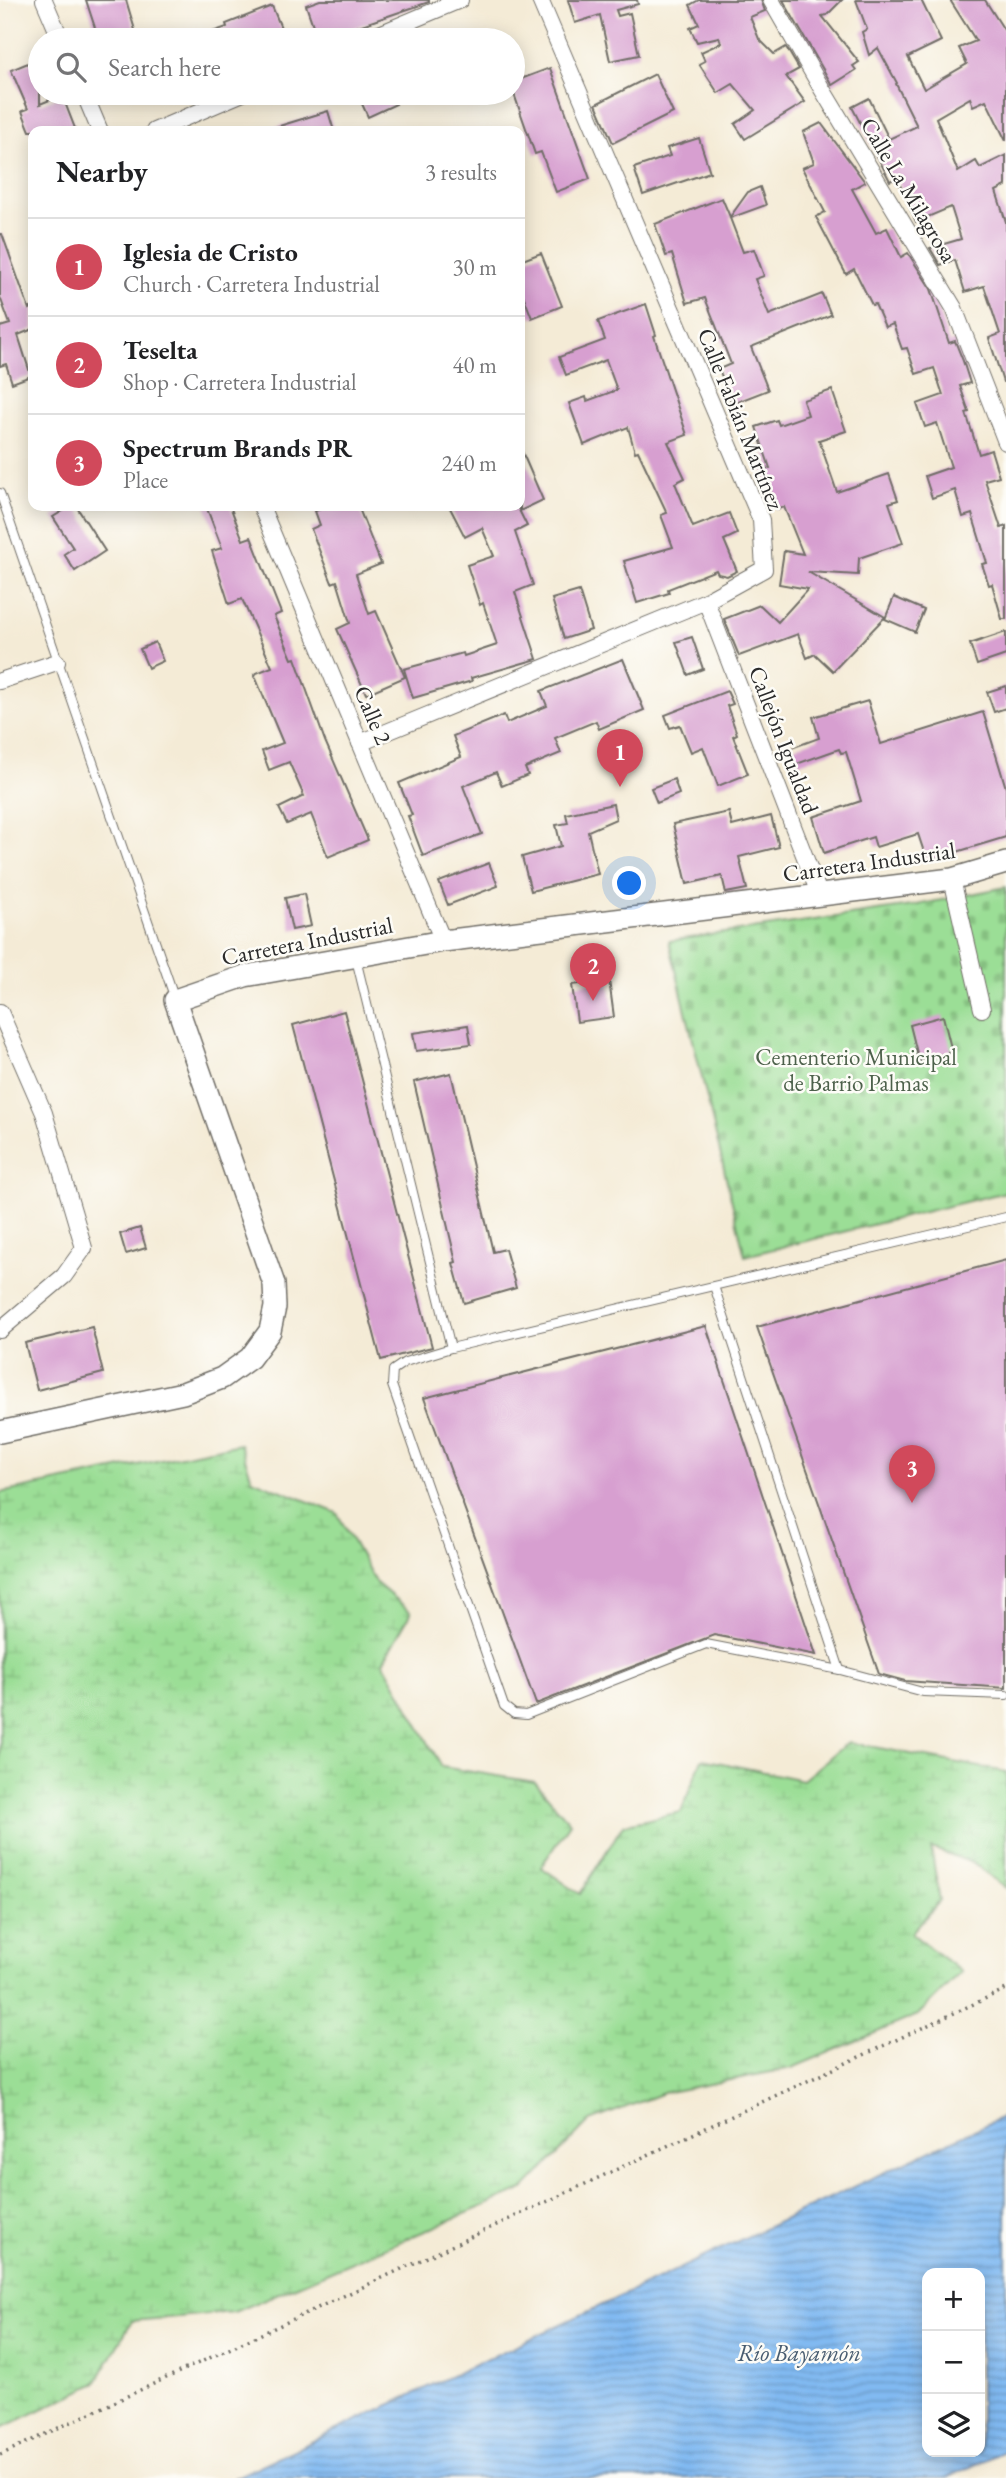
<!DOCTYPE html>
<html lang="en">
<head>
<meta charset="utf-8">
<style>
	body { margin:0; font-family:"EB Garamond",serif; background:#f2f2f2; color:#202124 }
	.controls { position:absolute; right:21px; bottom:21px; display:grid; overflow:hidden; border-radius:14px; box-shadow:0 4px 18px #0003 }
	.controls button { width:63px; height:63px; display:grid; place-items:center; padding:0; border:0; border-bottom:2px solid #e0e0e0; background:#fff; color:#202124; font:35px sans-serif }
	.you { position:absolute; left:630px; top:884px; width:24px; height:24px; margin:-18px; border:5px solid #fff; border-radius:50%; background:#1a73e8; box-shadow:0 0 0 10px #1a73e833 }
	.badge { display:grid; place-items:center; width:46px; height:46px; border-radius:50%; background:#d1495b; color:#fff; font-size:23px; font-weight:700 }
	.pin { position:absolute; translate:-50% -58px; filter:drop-shadow(0 2px 4px #0008) }
	.pin::after { content:''; position:absolute; top:37px; width:24px; height:21px; background:inherit; clip-path:polygon(0 0,100% 0,50% 100%) }
	.list { margin:0; padding:0; list-style:none }
	h2 { display:flex; justify-content:space-between; align-items:center; height:91px; margin:0; padding:0 28px; font-size:30px }
	h2 small { font-size:23px; font-weight:400; color:#757577 }
	.list li { display:grid; grid-template-columns:46px 1fr auto; gap:21px; align-items:center; box-sizing:border-box; height:98px; padding:0 28px; border-top:2px solid #e0e0e0 }
	.list b { display:block; font-size:26px; white-space:nowrap }
	.list p { margin:0; font-size:23px; white-space:nowrap; color:#757577 }
	.list em { font-size:23px; font-style:normal; color:#757577 }
	.icon { flex:none; width:38px; height:38px; fill:none; stroke:currentColor; stroke-width:2; stroke-linecap:round; stroke-linejoin:round }
	.map { position:relative; flex:none; width:1006px; height:2478px; overflow:hidden }
	.search { position:absolute; background:#fff; box-shadow:0 4px 18px #0003; left:28px; top:28px; width:497px; height:77px; display:flex; align-items:center; gap:18px; box-sizing:border-box; padding:0 24px; border-radius:38px; color:#757577; font-size:26px }
	.panel { position:absolute; background:#fff; box-shadow:0 4px 18px #0003; left:28px; top:126px; width:497px; height:385px; border-radius:14px }
	.map>svg:first-child { display:block }
</style>
</head>
<body>
<div class="map">
<svg width="1006" height="2478" viewBox="0 0 1006 2478">
	<defs>
		<pattern id="wetland-marsh" width="20" height="14" patternUnits="userSpaceOnUse" patternTransform="scale(1.75)"><rect width="20" height="14" fill="#9bde96"/><path d="M1 5h8M5 5V1M11 12h8M15 12V8" fill="none" stroke="#86bf81"/></pattern>
		<pattern id="cemetery-stones" width="16" height="16" patternUnits="userSpaceOnUse" patternTransform="scale(1.75)"><rect width="16" height="16" fill="#9bde96"/><path d="M2 7V4a2 2 0 0 1 4 0v3zM10 15v-3a2 2 0 0 1 4 0v3z" fill="#86bf81"/></pattern>
		<pattern id="water-rules" width="6" height="5" patternUnits="userSpaceOnUse" patternTransform="scale(1.75)"><rect width="6" height="5" fill="#81baf2"/><path d="M0 2.5h6" fill="none" stroke="#6a97c4"/></pattern>
	</defs>
	<rect width="100%" height="100%" fill="#fdfcf7"/>
	<filter id="ink" filterUnits="userSpaceOnUse"><feTurbulence type="fractalNoise" baseFrequency=".0143" numOctaves="2"/><feDisplacementMap in="SourceGraphic" scale="14" xChannelSelector="R" yChannelSelector="G"/><feConvolveMatrix kernelMatrix="1 2 1 2 8 2 1 2 1" color-interpolation-filters="sRGB"/></filter>
	<filter id="wash" filterUnits="userSpaceOnUse"><feTurbulence type="fractalNoise" baseFrequency=".00686" numOctaves="4" result="noise"/><feDisplacementMap in="SourceGraphic" scale="28" xChannelSelector="R" yChannelSelector="G"/><feGaussianBlur stdDeviation="1.57" result="paint"/><feColorMatrix in="noise" values="0 0 0 0 0 0 0 0 0 0 0 0 0 0 0 0 0 1.4 0 .05"/><feComposite in="paint" operator="in"/></filter>
	<g filter="url(#wash)">
		<rect width="100%" height="100%" fill="#f4ebd6"/>
		<!-- wetland -->
		<polygon fill="url(#wetland-marsh)" stroke="#638460" stroke-width="2" points="240,1444 252,1479 337,1513 376,1583 411,1612 383,1662 442,1767 535,1782 570,1823 541,1867 580,1894 623,1825 681,1812 702,1759 803,1780 848,1742 1006,1772 1006,1888 973,1863 931,1848 940,1901 911,1933 961,1972 918,2015 792,2068 663,2093 590,2121 524,2189 234,2312 132,2321 95,2384 0,2429 0,1493"/>
		<!-- cemetery -->
		<polygon fill="url(#cemetery-stones)" stroke="#638460" stroke-width="2" points="1006,887 1006,1192 745,1256 669,941 912,906"/>
		<!-- water -->
		<path fill="url(#water-rules)" stroke="#56728e" stroke-width="2" fill-rule="evenodd" d="M1006,2115V2450L947,2478H234ZM927,2273H980V2452H927Z"/>
		<g id="blocks">
			<!-- building -->
			<g fill="#d79fd0">
				<polygon points="86,0 126,0 138,40 99,40"/>
				<polygon points="320,0 429,0 429,2 318,40 306,5"/>
				<polygon points="568,0 637,0 638,4 616,10 618,16 630,13 639,55 610,61 600,15 575,23"/>
				<polygon points="699,0 761,0 765,11 750,17 759,39 774,54 786,47 799,69 786,76 805,102 745,139 735,124 755,110 733,84 718,93 699,64 705,61 701,52 721,43 719,37 697,42 690,28 699,24 690,5"/>
				<polygon points="783,0 842,0 827,15 822,16 859,62 853,66 856,70 832,85"/>
				<polygon points="856,0 921,0 941,41 908,57 924,89 967,64 959,48 976,41 950,0 985,0 1006,33 1006,141 986,100 973,106 970,98 936,118 958,172 976,161 980,168 1006,155 1006,186 996,191 1006,222 1006,382 1003,382 989,338 1000,334 984,286 965,292 955,260 940,265 930,248 961,239 951,207 916,222 897,178 890,181 852,107 869,98 889,139 917,126 896,84 897,83 878,48 869,55 862,32 867,29"/>
				<polygon points="272,6 286,40 195,40 195,38 227,27 226,24"/>
				<polygon points="40,58 40,104 62,95 76,131 30,131 22,111 28,109 11,70"/>
				<polygon points="550,68 590,179 556,192 541,152 535,154 513,91 513,82"/>
				<polygon points="655,74 673,113 613,143 596,104"/>
				<polygon points="357,93 391,93 396,104 368,117"/>
				<polygon points="328,111 334,131 274,131 273,128"/>
				<polygon points="821,123 865,182 852,189 876,233 887,228 901,257 908,253 931,289 949,343 955,341 963,361 970,383 960,386 969,412 966,413 979,454 991,450 999,476 985,480 1001,528 1006,526 1006,619 1002,619 992,584 989,585 982,564 987,563 972,514 963,517 955,490 932,498 925,476 951,467 937,423 925,427 917,404 943,395 934,368 916,374 907,348 902,349 893,324 885,327 875,304 872,305 854,269 846,274 816,217 825,212 802,168 814,163 803,132"/>
				<polygon points="699,138 710,172 643,195 634,168 670,156 667,148"/>
				<polygon points="760,187 766,205 730,218 743,252 754,249 764,276 755,279 769,315 822,294 831,315 751,347 768,390 732,404 719,369 731,364 705,298 687,303 672,254 666,256 655,224 722,198 730,217 748,192"/>
				<polygon points="0,234 2,234 29,309 33,307 33,329 18,335 31,376 12,383 6,364 0,366 0,327 10,324 0,297"/>
				<polygon points="541,253 562,306 532,318 520,287 520,261"/>
				<polygon points="646,304 656,335 654,336 687,435 668,442 685,478 675,483 693,527 729,513 737,534 724,540 737,571 727,576 718,574 716,570 668,589 669,593 637,603 624,561 673,547 661,515 667,513 638,451 635,452 628,427 584,445 569,403 586,397 587,401 617,390 606,360 566,375 559,357 605,340 598,321"/>
				<polygon points="832,390 846,431 819,440 837,492 889,474 898,500 889,503 903,543 859,558 858,575 808,572 885,617 833,671 815,654 807,658 798,634 739,656 724,619 760,605 778,622 808,589 779,584 784,551 803,554 784,507 777,509 763,470 770,468 756,427 777,420 779,425 808,415 803,400"/>
				<polygon points="520,447 543,500 520,511"/>
				<polygon points="71,506 76,506 105,551 75,571 64,554 73,548 53,517"/>
				<polygon points="206,506 230,506 243,540 251,537 281,613 274,616 292,659 295,658 325,741 368,840 328,857 311,814 287,824 279,808 304,796 289,762 269,770 262,751 283,743 254,674 272,667 242,599 229,604 212,551 222,548"/>
				<polygon points="329,506 358,506 381,564 356,574 369,614 376,611 405,677 366,694 337,629 350,623 337,581 332,583 311,529 320,525 315,511"/>
				<polygon points="449,506 517,506 527,526 515,532 533,585 515,592 537,659 471,678 472,681 413,698 404,669 463,653 464,656 497,645 483,603 480,605 467,565 494,556 482,528 465,537"/>
				<polygon points="579,591 591,630 564,639 552,599"/>
				<polygon points="894,597 924,610 915,632 885,619"/>
				<polygon points="1006,632 1006,655 977,665 970,644"/>
				<polygon points="692,637 703,669 688,675 676,642"/>
				<polygon points="155,642 163,661 148,668 140,649"/>
				<polygon points="623,659 644,710 599,729 596,721 555,738 561,753 525,768 528,775 502,786 496,772 463,786 482,834 423,856 408,816 412,815 399,783 461,757 453,736 504,715 507,723 547,706 541,691"/>
				<polygon points="1006,686 1006,708 994,712 987,692"/>
				<polygon points="727,691 733,704 727,706 737,734 733,736 748,774 718,786 703,747 691,752 680,725 670,728 665,715"/>
				<polygon points="868,701 881,744 983,712 1006,788 1006,837 927,861 918,834 876,847 873,837 824,853 813,817 861,801 846,752 841,753 839,749 791,766 786,750 819,738 813,717"/>
				<polygon points="674,779 679,794 657,803 651,788"/>
				<polygon points="613,804 616,819 588,831 598,874 531,891 522,857 561,846 556,825 568,823 566,814"/>
				<polygon points="729,812 732,826 771,816 779,847 739,857 747,889 726,893 722,876 687,884 673,824"/>
				<polygon points="489,863 498,886 448,905 439,882"/>
				<polygon points="304,894 311,926 292,930 285,898"/>
				<polygon points="609,980 614,1017 577,1022 572,985"/>
				<polygon points="344,1011 432,1347 381,1360 293,1025"/>
				<polygon points="943,1016 952,1052 919,1061 910,1025"/>
				<polygon points="468,1025 471,1044 416,1051 413,1033"/>
				<polygon points="451,1073 493,1252 505,1249 516,1288 464,1303 453,1263 456,1262 414,1082"/>
				<polygon points="140,1228 146,1248 126,1254 120,1234"/>
				<polygon points="1006,1260 1006,1688 905,1681 879,1674 757,1327"/>
				<polygon points="706,1326 816,1655 714,1635 536,1704 424,1398"/>
				<polygon points="92,1327 103,1373 37,1390 25,1343"/>
			</g>
		</g>
	</g>
	<g filter="url(#ink)">
		<use href="#blocks" fill-opacity="0" stroke="#716e67" stroke-width="2"/>
		<g fill="none" stroke-linecap="round" stroke-linejoin="round">
			<defs>
				<g id="service">
					<polyline points="0,493 175,999"/>
					<polyline points="356,959 451,1348"/>
					<polyline points="1006,1217 451,1348 405,1362 393,1370 392,1385 504,1706 514,1714 526,1715 706,1644 840,1670 923,1692 1006,1695"/>
					<polyline points="714,1286 840,1670"/>
				</g>
				<g id="minor">
					<polyline points="44,0 61,40"/>
					<polyline points="771,0 822,89 954,308 1006,442"/>
					<polyline points="365,40 460,0"/>
					<polyline points="84,93 100,131"/>
					<polyline points="154,131 243,93"/>
					<polyline points="261,506 443,941"/>
					<polyline points="706,601 820,896"/>
					<polyline points="0,681 57,662"/>
					<polyline points="360,743 706,601 764,569 761,520 540,0"/>
					<polyline points="952,879 982,1009"/>
					<polyline points="0,1012 44,1113 84,1248 64,1276 0,1330"/>
				</g>
				<polyline id="tertiary" points="0,1432 183,1393 222,1378 250,1358 270,1331 275,1307 274,1284 175,1000 245,976 443,941 952,879 1006,863"/>
			</defs>
			<!-- service casing -->
			<use href="#service" stroke="#716e67" stroke-width="10"/>
			<!-- minor casing -->
			<use href="#minor" stroke="#716e67" stroke-width="18"/>
			<!-- tertiary casing -->
			<use href="#tertiary" stroke="#716e67" stroke-width="24"/>
			<!-- path -->
			<polyline stroke="#716e67" stroke-width="3.5" stroke-dasharray="2 5" stroke-linecap="butt" points="0,2455 1006,1989"/>
			<!-- service -->
			<use href="#service" stroke="#fff" stroke-width="8"/>
			<!-- minor -->
			<use href="#minor" stroke="#fff" stroke-width="16"/>
			<!-- tertiary -->
			<use href="#tertiary" stroke="#fff" stroke-width="21"/>
		</g>
	</g>
	<g text-anchor="middle" dominant-baseline="central" stroke-width="5" stroke-linejoin="round" paint-order="stroke">
		<!-- street labels -->
		<g font-size="23" fill="#2b2b2b" stroke="#fdfcf7">
			<text transform="translate(909 190) rotate(59)">Calle La Milagrosa</text>
			<text transform="translate(741 419) rotate(68)">Calle Fabián Martínez</text>
			<text transform="translate(373 715) rotate(67)">Calle 2</text>
			<text transform="translate(784 740) rotate(69)">Callejón Igualdad</text>
			<text transform="translate(869 862) rotate(-8)">Carretera Industrial</text>
			<text transform="translate(307 941) rotate(-11)">Carretera Industrial</text>
		</g>
		<!-- park labels -->
		<g font-size="23" fill="#4d614b" stroke="#fdfcf7">
			<text x="856" y="1057">Cementerio Municipal<tspan x="856" dy="26">de Barrio Palmas</tspan></text>
		</g>
		<!-- water labels -->
		<g font-size="24" font-style="italic" fill="#495d71" stroke="#fdfcf7">
			<text x="799" y="2352">Río Bayamón</text>
		</g>
	</g>
</svg>
<div class="controls">
<button>+</button>
<button>−</button>
<button><svg class="icon" aria-label="layers" viewBox="0 0 24 24"><path d="M12 4l9 5-9 5-9-5zM3 14l9 5 9-5"/></svg></button>
</div>
<div class="you"></div>
<div class="pin badge" style="left:620px;top:787px">1</div>
<div class="pin badge" style="left:593px;top:1001px">2</div>
<div class="pin badge" style="left:912px;top:1503px">3</div>
<div class="search"><svg class="icon" aria-label="search" viewBox="0 0 24 24"><circle cx="10" cy="10" r="6"/><path d="M15 15l6 6"/></svg>Search here</div>
<section class="panel">
<h2>Nearby<small>3 results</small></h2>
<ul class="list">
<li><span class="badge">1</span><div><b>Iglesia de Cristo</b><p>Church · Carretera Industrial</p></div><em>30 m</em></li>
<li><span class="badge">2</span><div><b>Teselta</b><p>Shop · Carretera Industrial</p></div><em>40 m</em></li>
<li><span class="badge">3</span><div><b>Spectrum Brands PR</b><p>Place</p></div><em>240 m</em></li>
</ul>
</section>
</div>
</body>
</html>
